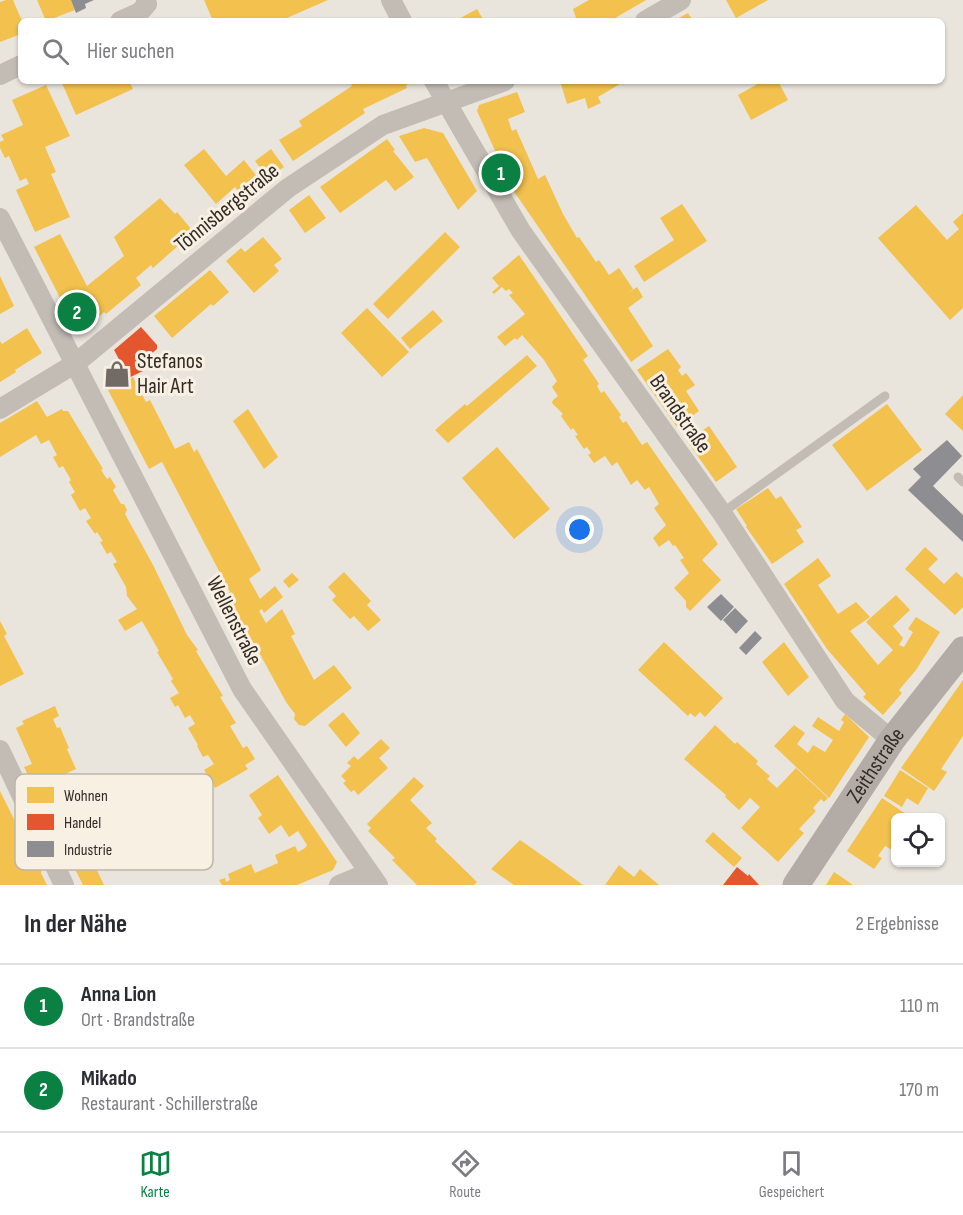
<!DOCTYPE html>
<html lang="de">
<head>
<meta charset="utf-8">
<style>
	body { margin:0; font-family:"Sofia Sans Condensed",sans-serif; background:#f2f2f3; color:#2b2b33 }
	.controls { position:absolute; right:18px; bottom:18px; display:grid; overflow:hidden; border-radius:9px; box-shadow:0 2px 4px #0004 }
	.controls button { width:54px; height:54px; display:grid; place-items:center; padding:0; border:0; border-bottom:2px solid #e1e1e2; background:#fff; color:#2b2b33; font:30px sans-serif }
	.you { position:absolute; left:580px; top:530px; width:21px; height:21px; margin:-15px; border:4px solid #fff; border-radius:50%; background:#1a73e8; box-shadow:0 0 0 9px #1a73e833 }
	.badge { display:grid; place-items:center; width:39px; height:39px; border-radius:50%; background:#0b8043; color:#fff; font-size:20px; font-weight:700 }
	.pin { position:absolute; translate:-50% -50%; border:3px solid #fff; box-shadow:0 2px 6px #0006 }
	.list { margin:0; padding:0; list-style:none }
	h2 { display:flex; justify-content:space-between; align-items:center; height:78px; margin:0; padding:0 24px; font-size:26px }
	h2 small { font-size:20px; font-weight:400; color:#7c7c81 }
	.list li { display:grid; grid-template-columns:39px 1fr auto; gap:18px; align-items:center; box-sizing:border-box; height:84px; padding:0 24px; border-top:2px solid #e1e1e2 }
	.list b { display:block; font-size:22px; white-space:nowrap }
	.list p { margin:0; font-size:20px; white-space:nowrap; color:#7c7c81 }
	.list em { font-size:20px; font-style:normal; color:#7c7c81 }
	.icon { flex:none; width:33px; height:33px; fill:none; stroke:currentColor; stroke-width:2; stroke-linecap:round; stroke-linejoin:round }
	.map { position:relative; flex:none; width:963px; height:885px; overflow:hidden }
	.search { position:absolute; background:#fff; box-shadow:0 2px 4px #0004; left:18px; right:18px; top:18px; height:66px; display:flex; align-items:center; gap:15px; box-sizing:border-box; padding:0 21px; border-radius:9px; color:#7c7c81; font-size:22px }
	.sheet { height:246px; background:#fff }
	nav { display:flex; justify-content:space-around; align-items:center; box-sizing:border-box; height:84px; border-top:2px solid #e1e1e2; background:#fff; font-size:16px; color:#7c7c81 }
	nav a { display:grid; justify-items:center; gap:3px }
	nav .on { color:#0b8043 }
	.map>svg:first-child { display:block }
</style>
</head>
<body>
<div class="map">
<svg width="963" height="885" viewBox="0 0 963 885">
	<rect width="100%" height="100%" fill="#eae5dc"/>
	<!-- homes -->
	<g fill="#f2c14e">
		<polygon points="6,0 13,0 22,21 21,34 0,42 0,2"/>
		<polygon points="37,0 71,0 75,10 46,21"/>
		<polygon points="204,0 328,0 280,21 213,21"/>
		<polygon points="589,0 646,0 610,21 577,21 573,9"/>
		<polygon points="726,0 768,0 736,18"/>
		<polygon points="477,9 484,21 455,21"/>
		<polygon points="688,13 693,21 673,21"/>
		<polygon points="61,81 129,81 133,89 76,115"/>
		<polygon points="350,81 408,81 409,84 406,85 407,88 363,109 365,113 293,161 279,140 302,126 299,121 352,86"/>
		<polygon points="560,81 625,81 598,97 601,103 588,109 585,98 567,104"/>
		<polygon points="763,81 778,81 788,100 751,120 738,95"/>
		<polygon points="46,85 70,136 45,147 56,172 51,174 70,217 35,232 16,190 29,184 26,178 20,181 9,156 5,158 0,148 0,142 4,140 1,135 23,125 12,100"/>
		<polygon points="517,92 525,112 508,119 512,131 516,129 538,179 545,175 563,214 577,238 579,237 596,262 599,260 609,275 619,268 633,289 626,294 637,287 643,297 628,308 653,346 631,362 513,190 477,111 479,105"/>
		<polygon points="424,128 443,133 477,191 458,210 427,158 415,162 399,136"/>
		<polygon points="387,139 395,150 393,151 414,177 395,191 386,180 340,213 320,187"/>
		<polygon points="204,149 226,176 244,160 262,183 244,198 235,187 216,204 184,165"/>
		<polygon points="271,149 284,167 268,178 255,161"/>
		<polygon points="309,195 326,218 305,233 289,210"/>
		<polygon points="160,198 175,214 177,212 192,230 177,242 179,245 153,268 151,265 136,278 141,285 106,314 104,312 96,319 90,315 81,323 72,321 34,247 60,234 87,286 124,256 114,237"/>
		<polygon points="682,204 707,241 644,282 634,266 674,240 660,218"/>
		<polygon points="916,205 947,240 959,229 953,222 963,213 963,308 950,320 878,238"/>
		<polygon points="445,232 460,247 388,319 373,304"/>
		<polygon points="263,237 282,259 274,265 279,271 254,293 226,261 241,248 245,252"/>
		<polygon points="519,255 588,356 583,360 599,384 597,386 601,393 604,391 621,415 619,417 623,423 626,421 642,445 647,442 718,544 702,560 721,580 690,611 686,607 686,601 674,588 689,573 680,560 684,558 675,545 673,546 669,540 659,547 653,538 666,525 654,508 659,504 649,487 645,490 637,480 631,485 617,462 612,466 605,456 594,463 588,455 591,453 587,447 584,449 575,436 578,435 573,428 571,430 561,416 563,414 552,403 553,400 558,396 552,387 557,381 544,360 522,335 517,340 515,338 505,346 497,337 525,314 509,295 513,293 509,289 506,291 502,287 494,294 492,292 499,286 492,278"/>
		<polygon points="210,270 229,292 213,306 211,304 172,338 154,316"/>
		<polygon points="0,276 14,306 0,314"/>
		<polygon points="367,308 409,352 382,377 341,333"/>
		<polygon points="433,310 443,321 410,349 401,338"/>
		<polygon points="27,328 42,353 15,370 16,372 0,382 0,341 2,344"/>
		<polygon points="668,349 681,367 678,370 682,376 686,373 695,385 686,391 699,411 677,427 637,370"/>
		<polygon points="527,355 537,366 448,443 435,430 465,404 467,406"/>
		<polygon points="133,377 146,402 150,400 175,449 189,442 194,452 197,449 261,570 249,579 260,599 275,586 283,597 264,613 262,609 259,611 266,623 282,609 295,634 291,636 314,680 334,665 352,688 305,726 299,725 294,719 295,714 286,702 254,643 243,649 217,599 230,592 162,462 149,469 108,390"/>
		<polygon points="963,395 963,431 945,414"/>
		<polygon points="37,401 47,417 62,409 63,411 68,411 103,469 101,470 107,479 110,477 116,487 113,490 121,504 124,504 127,510 125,514 153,565 187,635 198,650 196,651 223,696 220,697 236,723 230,726 243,748 247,746 255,759 245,765 248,769 243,772 215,788 204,770 214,764 208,755 203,757 197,746 198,745 188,728 195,724 190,715 185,718 178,705 175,707 170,698 179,693 171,681 173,679 157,652 159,651 142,621 125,631 118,620 137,609 127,596 126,587 113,564 117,562 111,552 107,554 100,542 103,541 97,532 95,534 86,521 91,518 85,508 80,511 71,495 75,492 69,482 71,480 63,466 59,468 53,457 57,455 49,440 41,444 36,435 0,457 0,423"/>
		<polygon points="887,404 922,450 867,491 832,445"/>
		<polygon points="248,409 278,457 264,469 233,421"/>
		<polygon points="709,426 737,467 716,482 687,441"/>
		<polygon points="497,447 550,509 514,539 462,478"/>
		<polygon points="768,488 776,499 781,496 802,527 796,530 804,542 772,564 746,527 747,526 736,509"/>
		<polygon points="925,547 938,559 928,569 944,584 956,572 963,578 963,607 955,615 905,569"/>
		<polygon points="818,558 831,576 818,585 838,614 856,602 870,617 850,631 878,665 893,650 866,622 896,595 910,610 893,626 903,638 899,645 904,647 913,632 908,629 916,617 940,632 916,670 899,690 902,693 883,715 863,697 866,694 827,649 784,584"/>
		<polygon points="344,572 371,601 367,605 381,620 368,631 354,616 350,619 332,600 336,596 328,587"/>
		<polygon points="292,573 299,580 289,588 283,581"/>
		<polygon points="0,621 7,634 4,636 24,674 0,686"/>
		<polygon points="664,642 723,698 705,717 700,712 695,717 690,713 688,716 638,670"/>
		<polygon points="784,642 809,677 788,696 762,662"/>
		<polygon points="963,680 963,736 941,769 947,772 934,791 901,768"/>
		<polygon points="55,706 59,716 53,719 57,728 60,727 69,748 67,749 76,769 65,774 68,782 65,783 69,791 73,789 75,794 73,795 76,805 104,792 110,803 98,808 103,819 86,827 102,860 94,864 104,885 83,885 24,767 32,764 16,728 24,724 22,721"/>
		<polygon points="343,712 360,733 346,747 328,725"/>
		<polygon points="845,714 869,737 829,798 774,746 794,725 805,733 797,744 808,753 813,745 825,752 833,740 812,726 818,717 839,731 844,722 841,720"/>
		<polygon points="715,725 735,744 737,742 758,761 756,764 770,776 767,779 777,788 796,768 828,798 824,802 821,799 813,808 816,811 799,829 804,833 778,862 741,828 760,807 750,798 739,810 725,797 726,795 684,759"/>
		<polygon points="381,739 390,748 379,758 388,768 358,795 354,790 351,792 343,783 346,781 341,776 351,766 347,763 354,756 358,760"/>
		<polygon points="900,770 928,788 918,805 907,798 902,807 884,796"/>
		<polygon points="278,775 337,862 333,870 297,885 222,885 219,880 225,878 226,882 230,880 228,874 251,864 255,873 278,863 275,855 295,846 298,852 305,848 307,845 298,831 289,837 281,825 269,834 258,818 262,815 249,795"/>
		<polygon points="414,777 424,786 410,800 432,823 426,828 437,839 435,841 477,882 474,885 417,885 392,860 395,858 368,831 371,828 367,824"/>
		<polygon points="0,791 30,851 34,852 33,857 38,867 42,869 41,873 47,885 0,885"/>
		<polygon points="882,798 912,818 896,818 896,852 885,846 878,856 882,858 874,869 847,851"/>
		<polygon points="713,832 742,858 734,867 705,841"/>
		<polygon points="520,840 553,863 583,885 514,885 491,869"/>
		<polygon points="619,865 634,877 640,869 659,885 605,885"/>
		<polygon points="834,872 843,878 853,885 826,885"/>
	</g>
	<!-- shops -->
	<g fill="#e4572e">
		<polygon points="141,327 157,345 157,349 140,364 143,371 116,384 110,373 122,365 114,350"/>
		<polygon points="737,867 748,876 749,874 759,885 723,885"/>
	</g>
	<!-- industry -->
	<g fill="#8d8d92">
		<polygon points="71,0 94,0 85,4 86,8 76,13"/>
		<polygon points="947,440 962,456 933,486 963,515 963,542 908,490 921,477 913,469"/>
		<polygon points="721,594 734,607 721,621 707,607"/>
		<polygon points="735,608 748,621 736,634 723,620"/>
		<polygon points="755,631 762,638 746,655 739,648"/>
	</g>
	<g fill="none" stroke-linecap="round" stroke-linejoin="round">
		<!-- lane -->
		<g stroke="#c2bcb5" stroke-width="9">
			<polyline points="958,477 963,482"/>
			<polyline points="722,513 885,396"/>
		</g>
		<!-- street -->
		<g stroke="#c2bcb5" stroke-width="20">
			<polyline points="391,0 402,21"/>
			<polyline points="120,21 140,12 147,4 146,0"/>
			<polyline points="645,21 681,0"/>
			<polyline points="0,75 21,65"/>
			<polyline points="434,81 521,231 722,513 845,701 892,740"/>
			<polyline points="0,218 242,689 378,885"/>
			<polyline points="0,409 76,363 288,188 383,125 505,81"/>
			<polyline points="0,750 64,885"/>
			<polyline points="339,885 368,873"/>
		</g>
		<!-- secondary -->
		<path stroke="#b3aca6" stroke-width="27" id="s1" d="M796,885L892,740L963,650"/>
	</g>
	<!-- icons -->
	<defs>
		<symbol id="shop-bare" viewBox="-9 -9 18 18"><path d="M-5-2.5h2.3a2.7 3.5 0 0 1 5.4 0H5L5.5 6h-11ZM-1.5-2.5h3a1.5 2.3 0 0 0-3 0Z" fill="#726b65" stroke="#f8f0e2" stroke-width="2.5" paint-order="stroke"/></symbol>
	</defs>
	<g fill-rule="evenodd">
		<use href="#shop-bare" x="98" y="355" width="38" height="38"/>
	</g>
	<g text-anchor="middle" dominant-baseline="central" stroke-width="6" stroke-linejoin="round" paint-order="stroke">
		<!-- street labels -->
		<g font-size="22" fill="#322a25" stroke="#f8f0e2">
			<text transform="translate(227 208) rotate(-39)">Tönnisbergstraße</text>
			<text transform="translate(680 414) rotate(55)">Brandstraße</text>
			<text transform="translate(234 621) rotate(63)">Wellenstraße</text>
			<text stroke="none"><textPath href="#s1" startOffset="144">Zeithstraße</textPath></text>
		</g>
		<!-- poi labels -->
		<g font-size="22" fill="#322a25" stroke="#f8f0e2" text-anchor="start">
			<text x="137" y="361">Stefanos<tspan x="137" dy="25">Hair Art</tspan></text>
		</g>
	</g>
	<!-- legend -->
	<rect x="15" y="774" width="198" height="96" rx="9" fill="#f8f0e2" stroke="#bdb5a9" stroke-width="1.5"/>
	<rect x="27" y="787" width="27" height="16" fill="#f2c14e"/>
	<rect x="27" y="814" width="27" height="16" fill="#e4572e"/>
	<rect x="27" y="841" width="27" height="16" fill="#8d8d92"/>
	<g font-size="16" fill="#322a25">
		<text x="64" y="801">Wohnen</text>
		<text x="64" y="828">Handel</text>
		<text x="64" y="855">Industrie</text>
	</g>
</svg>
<div class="controls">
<button><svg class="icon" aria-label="locate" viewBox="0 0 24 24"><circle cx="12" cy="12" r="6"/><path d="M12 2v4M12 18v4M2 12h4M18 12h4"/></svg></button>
</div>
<div class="you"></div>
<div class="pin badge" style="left:501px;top:173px">1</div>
<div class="pin badge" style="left:77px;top:312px">2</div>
<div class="search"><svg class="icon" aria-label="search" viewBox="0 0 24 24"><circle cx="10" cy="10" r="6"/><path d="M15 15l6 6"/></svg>Hier suchen</div>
</div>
<section class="sheet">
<h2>In der Nähe<small>2 Ergebnisse</small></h2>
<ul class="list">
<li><span class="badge">1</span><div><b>Anna Lion</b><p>Ort · Brandstraße</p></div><em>110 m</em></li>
<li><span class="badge">2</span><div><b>Mikado</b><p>Restaurant · Schillerstraße</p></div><em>170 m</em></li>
</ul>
</section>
<nav>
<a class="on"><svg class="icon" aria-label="map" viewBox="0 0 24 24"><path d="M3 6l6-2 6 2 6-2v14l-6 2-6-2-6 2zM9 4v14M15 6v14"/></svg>Karte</a>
<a><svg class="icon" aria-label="directions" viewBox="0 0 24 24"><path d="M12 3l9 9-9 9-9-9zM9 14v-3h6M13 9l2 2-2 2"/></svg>Route</a>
<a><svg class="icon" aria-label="saved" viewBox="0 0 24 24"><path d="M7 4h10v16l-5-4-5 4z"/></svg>Gespeichert</a>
</nav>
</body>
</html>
